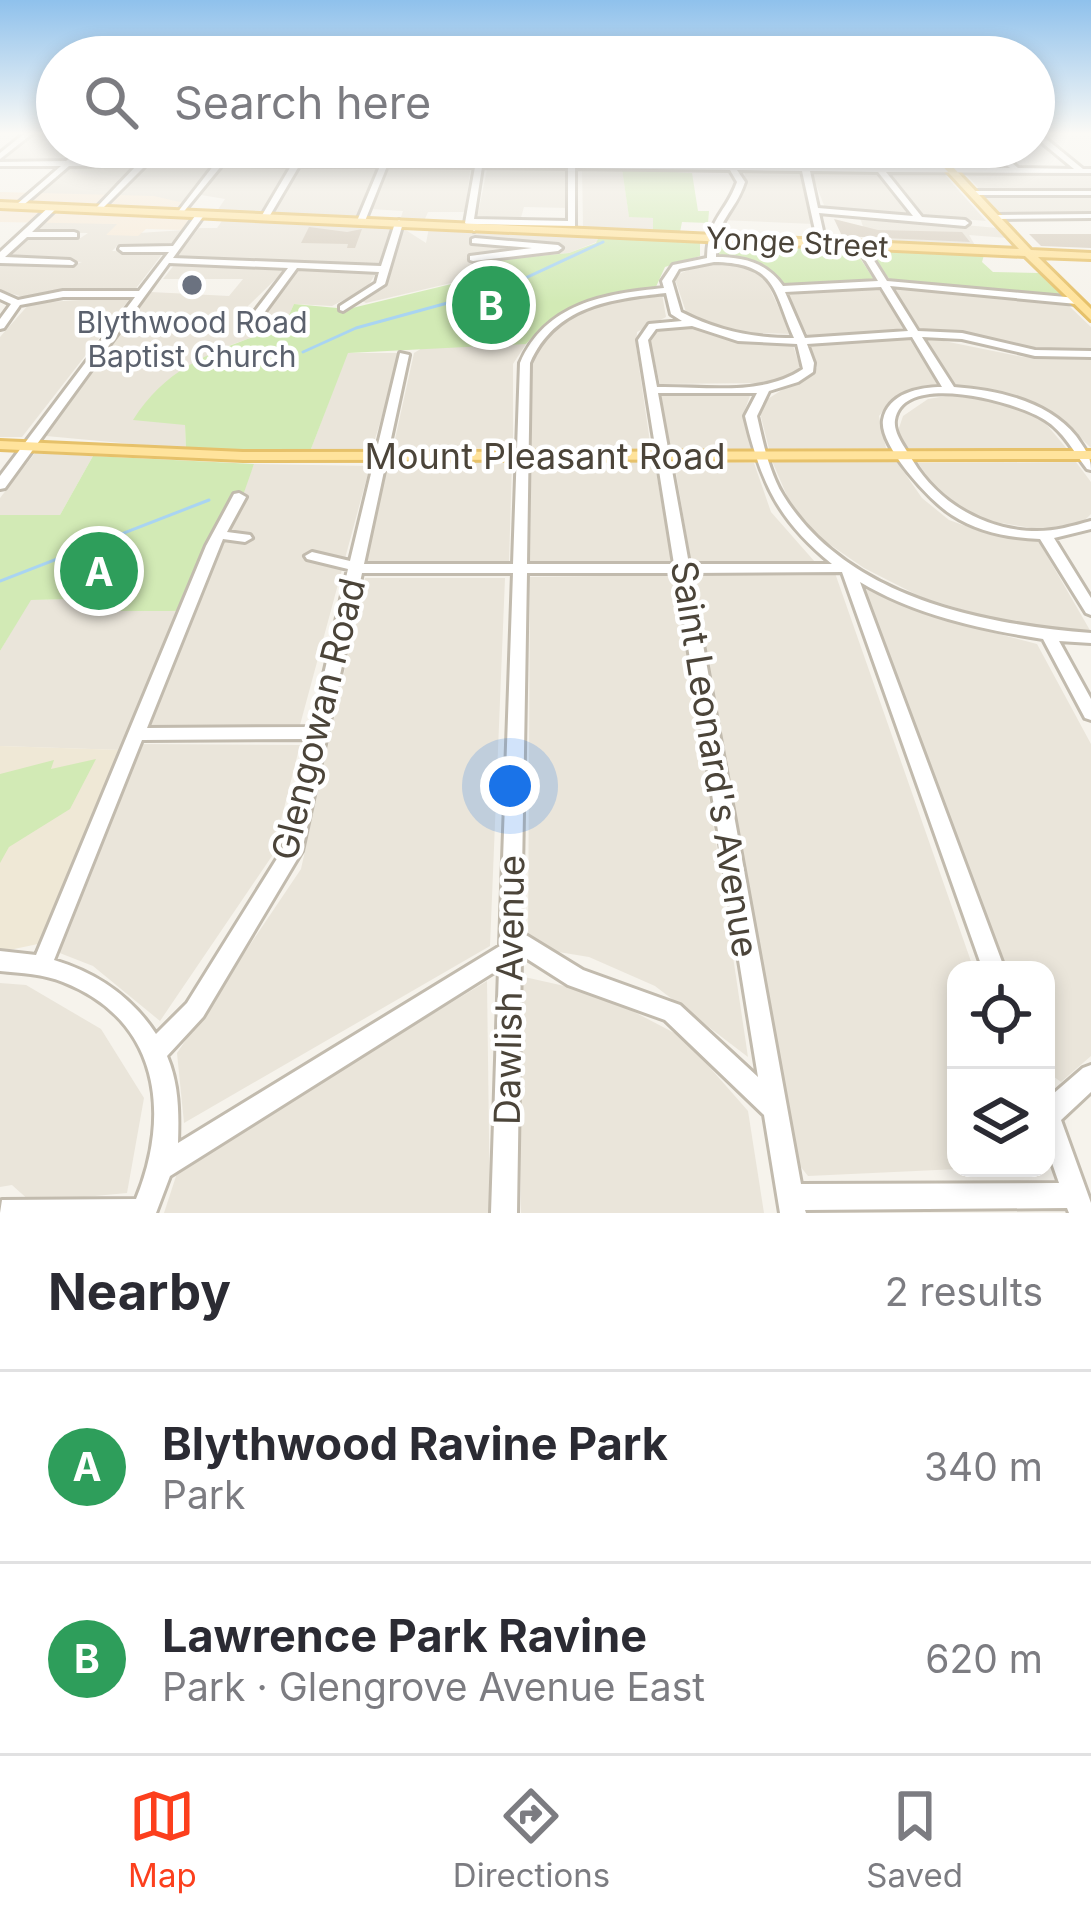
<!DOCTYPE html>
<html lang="en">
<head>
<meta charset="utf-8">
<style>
	body { margin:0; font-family:Inter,sans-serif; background:#f2f2f3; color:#2b2b33 }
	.controls { position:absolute; right:36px; bottom:36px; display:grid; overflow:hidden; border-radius:24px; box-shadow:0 6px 18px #0003 }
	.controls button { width:108px; height:108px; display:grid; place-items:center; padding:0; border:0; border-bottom:3px solid #e1e1e2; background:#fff; color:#2b2b33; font:60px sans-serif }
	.you { position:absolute; left:510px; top:786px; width:42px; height:42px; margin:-30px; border:9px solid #fff; border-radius:50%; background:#1a73e8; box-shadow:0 0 0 18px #1a73e833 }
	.badge { display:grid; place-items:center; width:78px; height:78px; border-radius:50%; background:#fc3f1d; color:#fff; font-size:39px; font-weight:700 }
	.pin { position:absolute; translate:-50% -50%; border:6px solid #fff; box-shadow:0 3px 12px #0006 }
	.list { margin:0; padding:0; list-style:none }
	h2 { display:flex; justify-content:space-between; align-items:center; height:156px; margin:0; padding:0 48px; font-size:51px }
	h2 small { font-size:39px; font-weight:400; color:#7c7c81 }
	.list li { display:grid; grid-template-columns:78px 1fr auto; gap:36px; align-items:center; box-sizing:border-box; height:192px; padding:0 48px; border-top:3px solid #e1e1e2 }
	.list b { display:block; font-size:45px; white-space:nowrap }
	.list p { margin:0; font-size:39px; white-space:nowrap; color:#7c7c81 }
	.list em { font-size:39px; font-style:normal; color:#7c7c81 }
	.icon { flex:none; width:66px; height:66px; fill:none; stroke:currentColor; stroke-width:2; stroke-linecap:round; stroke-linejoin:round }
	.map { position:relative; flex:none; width:1091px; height:1213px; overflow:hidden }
	.search { position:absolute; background:#fff; box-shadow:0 6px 18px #0003; left:36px; right:36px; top:36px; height:132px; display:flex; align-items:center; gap:30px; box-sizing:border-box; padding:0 42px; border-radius:66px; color:#7c7c81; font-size:45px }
	.sheet { height:540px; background:#fff }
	nav { display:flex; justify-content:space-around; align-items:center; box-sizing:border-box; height:168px; border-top:3px solid #e1e1e2; background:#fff; font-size:33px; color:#7c7c81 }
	nav a { display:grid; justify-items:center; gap:6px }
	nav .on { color:#fc3f1d }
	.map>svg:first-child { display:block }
</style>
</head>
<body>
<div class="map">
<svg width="1091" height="1213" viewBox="0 0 1091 1213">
	<rect width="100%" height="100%" fill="#f6f3ec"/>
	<!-- residential -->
	<g fill="#eae5da">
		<polygon points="35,133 57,133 57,147 79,147 63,161 0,162"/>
		<polygon points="389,163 471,163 465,212 428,212 424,221 400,220 403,211 370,209"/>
		<polygon points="70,164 135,165 105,198 38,194"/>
		<polygon points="147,164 215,164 184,203 116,198"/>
		<polygon points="224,164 292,164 261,213 217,211 225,199 201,195"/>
		<polygon points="301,164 380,164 356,218 274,214"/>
		<polygon points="488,164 566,164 569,208 524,207 520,221 477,219"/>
		<polygon points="582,167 622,169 629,216 654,218 653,231 583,228"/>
		<polygon points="964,172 1091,172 1091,192 982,192"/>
		<polygon points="745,173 802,174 814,224 720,220 743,194"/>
		<polygon points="877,173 910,214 825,208 812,174"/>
		<polygon points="943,173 986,221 923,216 888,174"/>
		<polygon points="983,195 1091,195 1091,214 1001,214"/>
		<polygon points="859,215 997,228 1007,238 969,235 976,247 868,241"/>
		<polygon points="224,218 401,227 426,243 429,228 599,237 599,241 569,253 500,260 498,272 366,303 362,301 385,285 393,253 383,252 378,267 177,257 199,228 217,228"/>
		<polygon points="42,221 119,224 108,235 185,230 167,247 117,246 112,251 163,253 134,291 23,297 0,290 0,263 67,267 82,262 8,257 31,236 79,239 88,233 31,232"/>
		<polygon points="705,263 744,266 763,274 791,334 729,332 688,318 674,276"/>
		<polygon points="175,264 286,269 248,306 242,324 259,324 272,297 297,270 376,273 367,288 332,306 294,304 284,326 211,352 185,425 186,449 46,436 151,292 229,296 243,279 163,279"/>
		<polygon points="892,286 1067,304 1091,327 1091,352 1029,351 961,334 922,332"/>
		<polygon points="877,287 907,331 809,338 787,295"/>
		<polygon points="662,294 666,317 637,332 636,346 651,449 532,451 530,362 541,340 569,317 600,305"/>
		<polygon points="131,297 22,437 0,437 0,337 30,303"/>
		<polygon points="682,324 733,339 792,342 800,367 793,376 772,383 660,384 650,341 654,331"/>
		<polygon points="908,337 940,387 888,405 879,416 886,448 769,449 758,405 817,368 810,345"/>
		<polygon points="924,337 1023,357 1091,360 1091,448 1062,420 1029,402 955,386"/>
		<polygon points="526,344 513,364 513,448 393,448 414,353 427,345"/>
		<polygon points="347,353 401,353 372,449 311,449"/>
		<polygon points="666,392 751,393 743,415 751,449 668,450 661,395"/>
		<polygon points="952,395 1016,406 1042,419 1067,449 907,448 898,431 903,416 928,399"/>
		<polygon points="35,453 93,456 60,515 0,515 0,498"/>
		<polygon points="512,461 509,564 366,563 388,462"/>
		<polygon points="654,461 672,562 530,563 531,462"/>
		<polygon points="674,461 754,463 771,512 815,562 691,562"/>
		<polygon points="772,461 897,462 922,498 949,520 985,533 1038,540 1091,632 1000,621 921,597 864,568 813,533 790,503"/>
		<polygon points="1076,462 1091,482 1091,514 1082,523 1044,530 970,518 945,502 918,463"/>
		<polygon points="254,464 370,466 300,725 146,726"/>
		<polygon points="703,572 835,573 974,970 956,970 956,1168 980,1168 808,1176 796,1161 692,575"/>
		<polygon points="672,575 677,582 748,1057 655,986 589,957 528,947 530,577"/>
		<polygon points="365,578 505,578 490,946 184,1123 177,1053 301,869"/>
		<polygon points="866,589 940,619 1037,644 1091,744 1091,1056 1061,1082 1046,1071 1046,970 1007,970 861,592"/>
		<polygon points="121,598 115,610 181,611 122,750 0,746 0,651 30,600"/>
		<polygon points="138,744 300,745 272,856 160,1021 93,966 52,950"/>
		<polygon points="520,976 600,994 684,1038 748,1111 764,1213 521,1213"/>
		<polygon points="487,981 490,1213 164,1213 179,1167"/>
		<polygon points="0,983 26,985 101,1029 144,1098 127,1193 31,1202 12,1185 0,1187"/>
	</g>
	<!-- commercial -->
	<polygon fill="#f7ead8" points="0,192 154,196 184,203 178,210 137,208 130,215 194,217 185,230 146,229 138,236 106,235 117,224 0,222"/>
	<!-- education -->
	<polygon fill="#efe8d6" points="0,746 122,750 43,936 38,944 14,949 0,949"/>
	<!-- green -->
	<g fill="#d2eab5">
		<polygon points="601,147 688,147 703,169 610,165"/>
		<polygon points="622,169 692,173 698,211 709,211 708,223 682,222 680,232 653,231 653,218 629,217"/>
		<path d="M599,237L700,242V256L665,267L655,289L574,309L543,326L526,344L348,353L311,449H186L185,425L133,420C169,362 223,348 284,326L294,304L348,309L497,273L499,260L569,253L596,243Z"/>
		<polygon points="724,242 854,249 875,281 787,287 767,270 719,256 717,245"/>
		<polygon points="867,250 984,255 982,262 993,272 1039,273 1062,296 972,293 891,281"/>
		<polygon points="93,456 254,464 241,501 181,611 115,611 120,598 31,600 0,651 0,515 60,515"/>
		<polygon points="96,759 70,809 9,847 0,863 0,774 54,760 51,769"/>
	</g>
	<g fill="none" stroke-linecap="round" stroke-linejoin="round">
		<!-- stream -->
		<g stroke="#a9d4f2" stroke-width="3">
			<polyline points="638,147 650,157"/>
			<polyline points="303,352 356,328 506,287 603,242"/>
			<polyline points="0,581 209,500"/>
		</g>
	</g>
	<!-- building -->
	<g fill="#d8cfc1">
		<polygon points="834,219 878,230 962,232 970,242 842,236"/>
		<polygon points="309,227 347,232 362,229 355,248 347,248 348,244 301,243"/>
		<polygon points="1029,234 1091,234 1091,248 1041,246"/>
	</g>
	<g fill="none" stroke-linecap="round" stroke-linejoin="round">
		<defs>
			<g id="minor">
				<polygon points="25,133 33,133 0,159 0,153"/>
				<path d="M1034,133H1039L1083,169H1091V173L886,172L922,217L965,220L969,223L965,226L819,213L826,244L822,247L818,244L802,171L737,170L745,182C734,215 716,217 716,257C743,257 766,262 783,286L878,281L856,245L860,242L863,243L887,281L1077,298L1082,301L1077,304L890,286L918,331L962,333L1035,350L1091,351V357L1035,356L962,339L922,337L954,387C997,390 1048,401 1076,436C1084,448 1091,455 1091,470L1087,469C1074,452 1063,431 1045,420C1018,402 903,370 895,420C893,434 907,450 913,461C939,504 987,531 1037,531C1056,531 1073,526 1091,521V529L1054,538L1091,598V615L1086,613L1040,539C1010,538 978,532 952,515C931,502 879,446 883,420C888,393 920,387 942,387L912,337L807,344L814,363L813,372L798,382L769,391L757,416C763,442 769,472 783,495C846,597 980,624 1091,633V643L1059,641L1091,699V720L1085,718L1043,639C980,629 915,615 860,582L1005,970H983L842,572L690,573L801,1184L1059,1183L1046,1146V1100L1083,1068L1091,1065V1092L1061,1120L1091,1203V1213H1069L1067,1208L805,1210L806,1213H780L764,1115L665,1020L568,985L521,955L517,1213H491L499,969L170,1176L156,1213H0L2,1200L136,1199C171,1114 160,1020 63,982C43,974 22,973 0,971V951L36,955L206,546L234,494L239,493L246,497L227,532L250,535L252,538L245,542L223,539L147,728L312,727L348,569L307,559L305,556L312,552L350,561L400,353L409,355L364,564H513L520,363C546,303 604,294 664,288L662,281L673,265L707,258C708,217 725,215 737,182L730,170L575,168V226L474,224L478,228L474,231L465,223L475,167L387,166L365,221L361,223L357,221L380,166H299L269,217L265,219L261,217L291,166L222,165L181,215L177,213L214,165H146L100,211H97V207L137,165L69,166L20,208L16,206L17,204L61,166H0V162L66,161L82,147H90L74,161H142L155,147H163L150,161H217L228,147H236L225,161H294L302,147H310L301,161L381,162L387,147H395L389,162L476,163L478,147H486L483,163L568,164L567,147H575V164L727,166L715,147H723L734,166H800L790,147H798L807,167H874L858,147H866L882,167L1010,168L986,147H994L1018,168L1074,169L1034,136ZM482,167L568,168V221L474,219ZM810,171L878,172L913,216L818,208ZM714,262C777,263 773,290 794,338C752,338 718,331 681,312L672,281L679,269ZM881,287L908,331L805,338L785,292ZM666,293L671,314L682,321L649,324L638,340L674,564H527L530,363C555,306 610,299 666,293ZM692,326L738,341L797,344L803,369C761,397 705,386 657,387L648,340L656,329ZM658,393H757L745,416C761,483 778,520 832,564H689ZM362,573H513L500,946L178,1143C179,1113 179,1084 167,1056L203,1017L302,851ZM527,573H676L758,1077L680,1005L583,970L521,932ZM309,739L283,849L187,1003L156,1034C132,997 97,973 54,960L142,740Z"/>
				<polygon points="974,191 1091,191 1091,195 971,195 970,193"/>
				<polygon points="51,205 58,207 32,232 74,232 77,233 77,237 27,237 5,257 70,260 75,263 73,265 0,263 0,252"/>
				<polygon points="198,212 205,214 173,258 381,266 395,223 399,220 403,223 385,284 343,311 340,310 340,306 376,283 379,272 297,268 258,321 254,322 249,319 288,268 169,263 5,488 0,489 0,476 135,297 63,297 20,305 4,328 0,329 0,319 11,304 0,299 0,292 18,300 63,291 139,291 169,252 123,252 119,249 120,247 173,246"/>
				<polygon points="1091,214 1091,218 996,219 992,217 996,215"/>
				<polygon points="475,238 558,245 562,248 558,251 473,261 470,260 470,256 532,248 472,243 472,239"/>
			</g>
			<g id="major">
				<polygon points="925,147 934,147 1031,250 1091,253 1091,259 1038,257 1091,309 1091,320 1025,256 0,208 0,202 1019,249"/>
				<polygon points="0,441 243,452 1091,451 1091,459 243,460 0,449"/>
			</g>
		</defs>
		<!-- minor casing -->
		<use href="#minor" stroke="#c2bbae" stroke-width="6"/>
		<!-- major casing -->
		<use href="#major" stroke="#e6c16a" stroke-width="6"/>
		<!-- minor -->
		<use href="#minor" fill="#fff" fill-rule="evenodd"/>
		<!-- major -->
		<use href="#major" fill="#ffe39c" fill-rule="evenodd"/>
	</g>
	<!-- sky -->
	<linearGradient id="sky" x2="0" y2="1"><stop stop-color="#8fc1ec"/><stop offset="0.44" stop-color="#fbfaf6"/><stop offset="1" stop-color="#fbfaf6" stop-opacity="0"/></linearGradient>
	<rect width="1091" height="303" fill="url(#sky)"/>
	<!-- markers -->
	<circle fill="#6b7280" stroke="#fff" stroke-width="4.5" cx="192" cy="285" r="12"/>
	<g text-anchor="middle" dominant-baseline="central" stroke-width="9" stroke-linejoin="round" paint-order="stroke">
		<!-- far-street labels -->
		<g font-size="30" fill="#4b4439" stroke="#fff">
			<text transform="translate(797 242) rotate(3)">Yonge Street</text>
		</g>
		<!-- far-worship labels -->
		<g font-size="30" fill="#5b616d" stroke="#fff">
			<text x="192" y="322">Blythwood Road<tspan x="192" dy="34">Baptist Church</tspan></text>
		</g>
		<!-- street labels -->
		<g font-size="36" fill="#4b4439" stroke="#fff">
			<text x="545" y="456">Mount Pleasant Road</text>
			<text transform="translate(318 719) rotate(-76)">Glengowan Road</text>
			<text transform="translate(715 759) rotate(81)">Saint Leonard's Avenue</text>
			<text transform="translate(509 990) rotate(-89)">Dawlish Avenue</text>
		</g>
	</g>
</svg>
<div class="controls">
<button><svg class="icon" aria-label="locate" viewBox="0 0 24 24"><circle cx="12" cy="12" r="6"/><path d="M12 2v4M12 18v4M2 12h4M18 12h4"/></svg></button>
<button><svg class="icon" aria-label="layers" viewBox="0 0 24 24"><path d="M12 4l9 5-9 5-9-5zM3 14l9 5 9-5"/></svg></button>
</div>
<div class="you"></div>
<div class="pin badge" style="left:99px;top:571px;background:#2e9e5b">A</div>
<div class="pin badge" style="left:491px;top:305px;background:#2e9e5b">B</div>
<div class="search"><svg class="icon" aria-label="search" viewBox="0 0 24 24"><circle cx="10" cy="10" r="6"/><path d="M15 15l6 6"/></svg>Search here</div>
</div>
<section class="sheet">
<h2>Nearby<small>2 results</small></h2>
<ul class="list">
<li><span class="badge" style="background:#2e9e5b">A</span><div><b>Blythwood Ravine Park</b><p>Park</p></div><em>340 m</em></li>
<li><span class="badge" style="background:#2e9e5b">B</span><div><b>Lawrence Park Ravine</b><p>Park · Glengrove Avenue East</p></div><em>620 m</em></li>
</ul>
</section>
<nav>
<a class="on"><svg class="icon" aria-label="map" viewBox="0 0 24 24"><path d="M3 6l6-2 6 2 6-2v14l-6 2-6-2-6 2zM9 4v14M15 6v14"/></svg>Map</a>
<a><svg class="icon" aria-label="directions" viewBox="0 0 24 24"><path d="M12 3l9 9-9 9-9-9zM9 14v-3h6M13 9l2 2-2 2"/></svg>Directions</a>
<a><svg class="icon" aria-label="saved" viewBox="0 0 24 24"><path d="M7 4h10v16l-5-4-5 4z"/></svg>Saved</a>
</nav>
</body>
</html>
